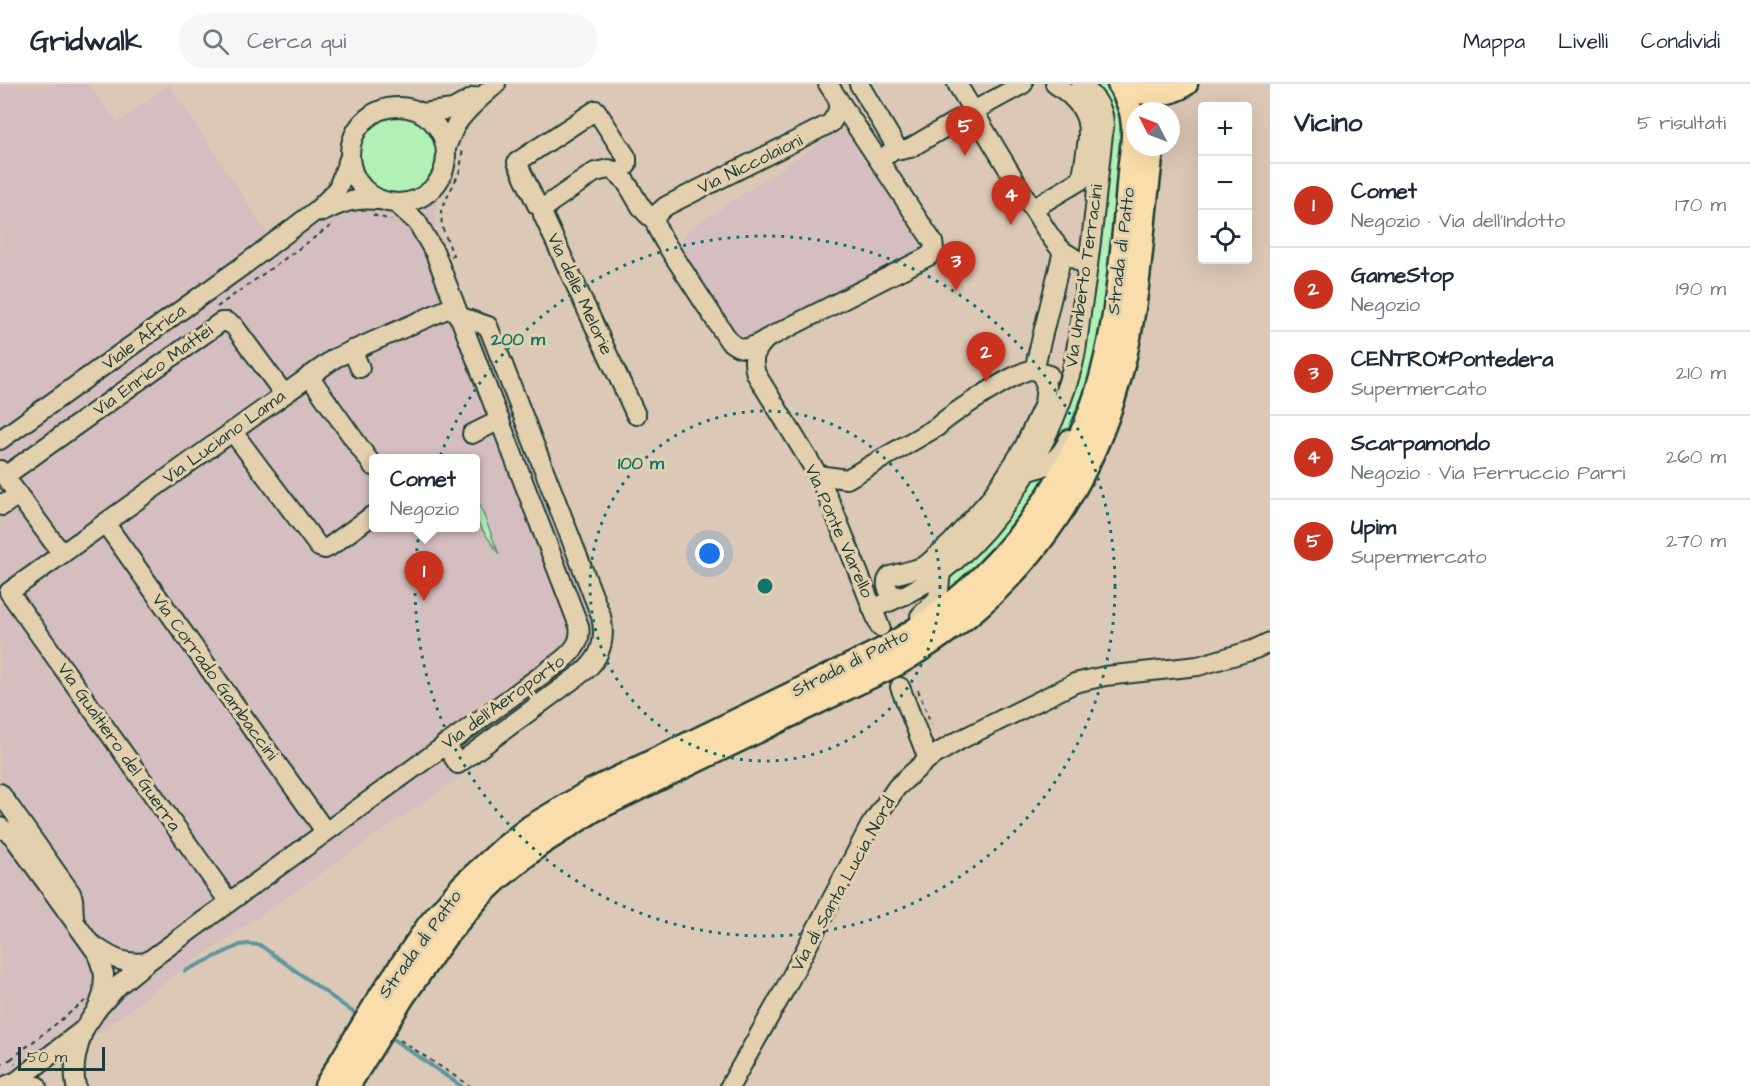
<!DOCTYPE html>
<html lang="it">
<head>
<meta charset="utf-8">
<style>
	body { margin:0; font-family:"Architects Daughter",sans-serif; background:#f6f6f7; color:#1f2937 }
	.controls { position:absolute; right:18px; top:18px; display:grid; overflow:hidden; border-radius:6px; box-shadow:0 6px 24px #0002 }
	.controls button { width:54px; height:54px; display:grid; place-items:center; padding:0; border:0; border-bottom:2px solid #e0e1e3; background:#fff; color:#1f2937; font:30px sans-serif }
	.compass { position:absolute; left:1126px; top:18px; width:54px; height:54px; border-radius:50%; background:#fff; box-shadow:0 6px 24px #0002; rotate:312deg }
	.scale { position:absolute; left:18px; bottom:15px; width:87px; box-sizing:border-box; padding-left:6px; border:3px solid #1f3d34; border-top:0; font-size:16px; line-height:21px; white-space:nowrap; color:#1f3d34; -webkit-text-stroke:4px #e3d0ae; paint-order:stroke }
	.you { position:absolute; left:710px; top:470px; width:21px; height:21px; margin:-15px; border:4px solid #fff; border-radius:50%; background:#1a73e8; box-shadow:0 0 0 9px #1a73e833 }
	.badge { display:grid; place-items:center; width:39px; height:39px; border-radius:50%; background:#c8321e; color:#fff; font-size:20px; font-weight:700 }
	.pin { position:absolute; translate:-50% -50px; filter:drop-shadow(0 2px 3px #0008) }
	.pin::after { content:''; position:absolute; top:32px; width:21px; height:18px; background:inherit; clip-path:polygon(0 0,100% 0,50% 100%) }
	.popup { position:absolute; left:369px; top:370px; width:111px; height:78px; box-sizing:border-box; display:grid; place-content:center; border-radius:6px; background:#fff; filter:drop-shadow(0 2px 4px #0005); font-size:20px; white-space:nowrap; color:#747a83 }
	.popup b { font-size:22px; color:#1f2937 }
	.popup::after { content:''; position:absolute; left:50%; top:100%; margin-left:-12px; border:12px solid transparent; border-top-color:#fff }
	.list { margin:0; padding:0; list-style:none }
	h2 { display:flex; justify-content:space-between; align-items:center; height:78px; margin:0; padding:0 24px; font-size:26px }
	h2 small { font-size:20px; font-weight:400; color:#747a83 }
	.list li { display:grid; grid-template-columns:39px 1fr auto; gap:18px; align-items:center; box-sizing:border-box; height:84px; padding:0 24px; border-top:2px solid #e0e1e3 }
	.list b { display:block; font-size:22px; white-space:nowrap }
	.list p { margin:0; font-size:20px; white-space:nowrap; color:#747a83 }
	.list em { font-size:20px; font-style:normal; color:#747a83 }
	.icon { flex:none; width:33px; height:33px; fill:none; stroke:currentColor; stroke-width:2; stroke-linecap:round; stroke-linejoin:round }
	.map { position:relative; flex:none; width:1270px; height:1002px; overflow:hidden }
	header { display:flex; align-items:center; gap:36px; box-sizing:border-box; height:84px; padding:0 30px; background:#fff; border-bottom:2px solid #e0e1e3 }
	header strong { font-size:28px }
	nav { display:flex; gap:33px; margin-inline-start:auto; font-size:21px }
	.search { width:420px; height:54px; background:#f6f6f7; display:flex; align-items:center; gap:15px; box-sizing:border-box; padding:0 21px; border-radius:33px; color:#747a83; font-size:22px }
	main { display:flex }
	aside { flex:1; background:#fff }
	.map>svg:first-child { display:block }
</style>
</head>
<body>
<header>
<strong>Gridwalk</strong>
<div class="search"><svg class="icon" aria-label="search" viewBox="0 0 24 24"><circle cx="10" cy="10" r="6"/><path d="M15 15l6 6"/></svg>Cerca qui</div>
<nav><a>Mappa</a><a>Livelli</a><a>Condividi</a></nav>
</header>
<main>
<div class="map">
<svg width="1270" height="1002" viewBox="0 0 1270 1002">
	<rect width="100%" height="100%" fill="#dcc8b6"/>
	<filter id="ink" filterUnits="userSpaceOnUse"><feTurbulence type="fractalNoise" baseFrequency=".0167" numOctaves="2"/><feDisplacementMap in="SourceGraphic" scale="12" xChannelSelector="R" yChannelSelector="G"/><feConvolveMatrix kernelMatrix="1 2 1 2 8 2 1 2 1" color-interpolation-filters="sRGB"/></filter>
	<g filter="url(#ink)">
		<!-- built -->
		<g fill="#d4bec0" fill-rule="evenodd">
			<path d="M0,0H88L118,39L169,0L268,150L327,109L338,86L341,58L347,44L356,31L379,18L391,15L437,18L459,53L454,86L437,120L435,129V143L468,230L489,237L612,530L615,551L606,577L583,600L484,676L176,890L28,1002H0ZM373,374H475V444H373Z"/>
			<polygon points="843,44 923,164 739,260 680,166 681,157 687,147"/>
		</g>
		<!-- green -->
		<g fill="#b1f0b7" stroke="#689676" stroke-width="1.5">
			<polygon points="1091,0 1105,0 1117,16 1125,42 1104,242 1087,306 1080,316 1064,355 1038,380 1093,194"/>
			<circle cx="397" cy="73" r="41"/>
			<polygon points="1053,385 1009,452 946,513 946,491 1030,394"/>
			<polygon points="479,419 499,470 475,435 475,421"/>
		</g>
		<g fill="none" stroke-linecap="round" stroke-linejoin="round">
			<!-- stream -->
			<g stroke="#5e95a1" stroke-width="4">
				<polyline points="185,887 240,861 247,860 260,861 357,931"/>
				<polyline points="390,953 461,1002"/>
			</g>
			<defs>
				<g id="minor">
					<path d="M828,0L933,158L934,165L929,172L766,255C755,267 751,274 756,290L818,391L833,425L880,543"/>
					<polyline points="859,0 897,64 888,70"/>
					<path d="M957,0L1028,118C1040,133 1048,154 1063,167"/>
					<circle cx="398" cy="71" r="48"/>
					<polyline points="422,29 453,25 475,13"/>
					<path d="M446,64C449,56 452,48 456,41C466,25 482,13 496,0"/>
					<polyline points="897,64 901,66 910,64 966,31 1023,0"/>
					<path d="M1034,124L1081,96L1082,93C1089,48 1098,28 1055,0"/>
					<polyline points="544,126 537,121 517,78 596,26 627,74 627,81 618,89"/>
					<path d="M323,128C343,118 354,114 377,116"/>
					<path d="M765,256C750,264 743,269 729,257L664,157L657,144L655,136L658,129L666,122L831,39L837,29L839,18"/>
					<polyline points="352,266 360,284"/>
					<polyline points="1034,286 1063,167 1088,183"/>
					<polyline points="309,292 373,382"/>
					<path d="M636,331L543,131L544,126L550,119L595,88L609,85C632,92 634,125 655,136"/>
					<polyline points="232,347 319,463 325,465 329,463 373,431"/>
					<polyline points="472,350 500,336"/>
					<polyline points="0,356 244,181 317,126 337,106 349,75"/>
					<polyline points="0,386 62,470"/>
					<path d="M1028,387C1049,383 1060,374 1069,355"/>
					<path d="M818,391L847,395L937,343C949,331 1017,287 1031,286C1037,286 1044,290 1049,291"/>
					<polyline points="5,392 221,238 227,238 234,242 284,310"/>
					<polyline points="0,419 2,422 18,411"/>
					<polyline points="105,439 325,747"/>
					<path d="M905,511L894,512C887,507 884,499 890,492L916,485L926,481L951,459L990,415L1007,390L1024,363L1044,320L1046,301L1040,288"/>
					<path d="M872,524C973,494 1047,378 1073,281C1078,262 1079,241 1082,222C1092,162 1097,102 1104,41C1104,22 1094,12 1081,0"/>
					<polyline points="920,532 938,514 941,488"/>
					<polyline points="900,603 928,675"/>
					<path d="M445,660L458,680L586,586C602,571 606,554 601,532L488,242L458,232"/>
					<polyline points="0,709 71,809 73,815 74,834"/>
					<polyline points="0,743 12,751 97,869 104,890 103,909 98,924 84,945 17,997 5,1002"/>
					<polyline points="229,818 9,508 335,274 454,222"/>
					<path d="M93,861C112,874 123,881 147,878"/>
					<path d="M98,924L119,901L147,878L561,577C573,567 582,558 579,542L435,169L417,138L397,120"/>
					<polyline points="7,1002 25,1001 37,1002"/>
					<path d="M76,1002C72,982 77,965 84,945"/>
					<polyline points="730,1002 786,903 870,742 897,703 928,675 958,657 1075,599 1105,592 1198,582 1253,566 1270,558"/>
				</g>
				<g id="major">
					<path d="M1121,0C1142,12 1166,14 1186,0"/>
					<path d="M326,1002L383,908L428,842L463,801L506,762L530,743L589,708L882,566C911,549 939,531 964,509C1029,452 1080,374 1102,290C1115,240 1120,188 1125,137C1127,118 1128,98 1130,79C1132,64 1135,49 1132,34C1131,22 1124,10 1119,0"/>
					<path d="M348,1002L403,913L446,852L480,812L499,794L539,761L594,726L899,579C926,563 953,545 977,524C1066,448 1116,344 1133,230C1140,190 1142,149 1147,108C1149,93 1150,78 1153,63"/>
				</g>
			</defs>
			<!-- minor casing -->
			<use href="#minor" stroke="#1f3d34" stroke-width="22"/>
			<!-- major casing -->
			<use href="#major" stroke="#1f3d34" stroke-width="27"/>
			<!-- path -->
			<g stroke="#1f3d34" stroke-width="2" stroke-dasharray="4.5 4.5" stroke-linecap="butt">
				<polyline points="373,131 391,136"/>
				<polyline points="451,172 453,171 442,143 441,126 460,87 463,63"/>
				<polyline points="217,223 332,141"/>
				<polyline points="918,606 931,640"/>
				<polyline points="400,956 470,1002"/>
				<polyline points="11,975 85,917"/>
				<polyline points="0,981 11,975 15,980"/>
			</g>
			<!-- minor -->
			<use href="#minor" stroke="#e3d0ae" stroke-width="18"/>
			<!-- major -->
			<use href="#major" stroke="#f9deab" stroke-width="22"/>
		</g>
	</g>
	<!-- distance rings -->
	<g fill="none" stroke="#0f766e" stroke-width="3" stroke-dasharray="3 6">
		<circle cx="765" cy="502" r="175"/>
		<circle cx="765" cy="502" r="350"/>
	</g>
	<g text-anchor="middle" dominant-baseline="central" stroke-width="6" stroke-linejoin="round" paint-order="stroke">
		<!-- street labels -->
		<g font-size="18" fill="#1f3d34" stroke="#e3d0ae">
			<text transform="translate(750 80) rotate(-26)">Via Niccolaioni</text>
			<text transform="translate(1121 167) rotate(-83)">Strada di Patto</text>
			<text transform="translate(1084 192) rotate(-82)">Via Umberto Terracini</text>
			<text transform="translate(580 210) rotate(65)">Via delle Melorie</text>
			<text transform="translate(144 253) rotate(-36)">Viale Africa</text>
			<text transform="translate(153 286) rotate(-36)">Via Enrico Mattei</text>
			<text transform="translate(224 353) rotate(-36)">Via Luciano Lama</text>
			<text transform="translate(839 447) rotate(66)">Via Ponte Viarello</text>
			<text transform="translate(850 579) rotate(-27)">Strada di Patto</text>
			<text transform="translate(215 593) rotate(54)">Via Corrado Gambaccini</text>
			<text transform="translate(503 618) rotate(-36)">Via dell'Aeroporto</text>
			<text transform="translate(119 663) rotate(55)">Via Gualtiero del Guerra</text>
			<text transform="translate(843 800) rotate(-61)">Via di Santa Lucia Nord</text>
			<text transform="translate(420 860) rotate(-54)">Strada di Patto</text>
		</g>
	</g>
	<circle cx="765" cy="502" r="9" fill="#0f766e" stroke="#e3d0ae" stroke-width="3"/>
	<g font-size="18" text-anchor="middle" font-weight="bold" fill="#0f766e" stroke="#e3d0ae" stroke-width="6" stroke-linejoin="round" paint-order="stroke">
		<text x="518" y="261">200 m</text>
		<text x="641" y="385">100 m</text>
	</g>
</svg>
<div class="controls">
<button>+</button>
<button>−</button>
<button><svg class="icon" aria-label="locate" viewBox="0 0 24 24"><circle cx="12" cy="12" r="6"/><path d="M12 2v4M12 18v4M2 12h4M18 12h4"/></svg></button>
</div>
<svg class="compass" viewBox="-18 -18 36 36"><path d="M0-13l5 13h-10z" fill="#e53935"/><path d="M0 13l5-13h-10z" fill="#747a83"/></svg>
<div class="scale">50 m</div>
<div class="you"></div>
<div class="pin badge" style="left:424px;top:517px">1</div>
<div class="popup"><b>Comet</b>Negozio</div>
<div class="pin badge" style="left:986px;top:298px">2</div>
<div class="pin badge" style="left:956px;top:207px">3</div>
<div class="pin badge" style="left:1011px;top:141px">4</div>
<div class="pin badge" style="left:965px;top:72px">5</div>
</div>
<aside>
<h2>Vicino<small>5 risultati</small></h2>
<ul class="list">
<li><span class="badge">1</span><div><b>Comet</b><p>Negozio · Via dell'Indotto</p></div><em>170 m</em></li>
<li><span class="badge">2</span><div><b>GameStop</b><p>Negozio</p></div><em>190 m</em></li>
<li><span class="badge">3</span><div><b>CENTRO*Pontedera</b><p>Supermercato</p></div><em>210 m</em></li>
<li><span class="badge">4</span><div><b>Scarpamondo</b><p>Negozio · Via Ferruccio Parri</p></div><em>260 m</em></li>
<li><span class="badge">5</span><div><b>Upim</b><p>Supermercato</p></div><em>270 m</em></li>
</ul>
</aside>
</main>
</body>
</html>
